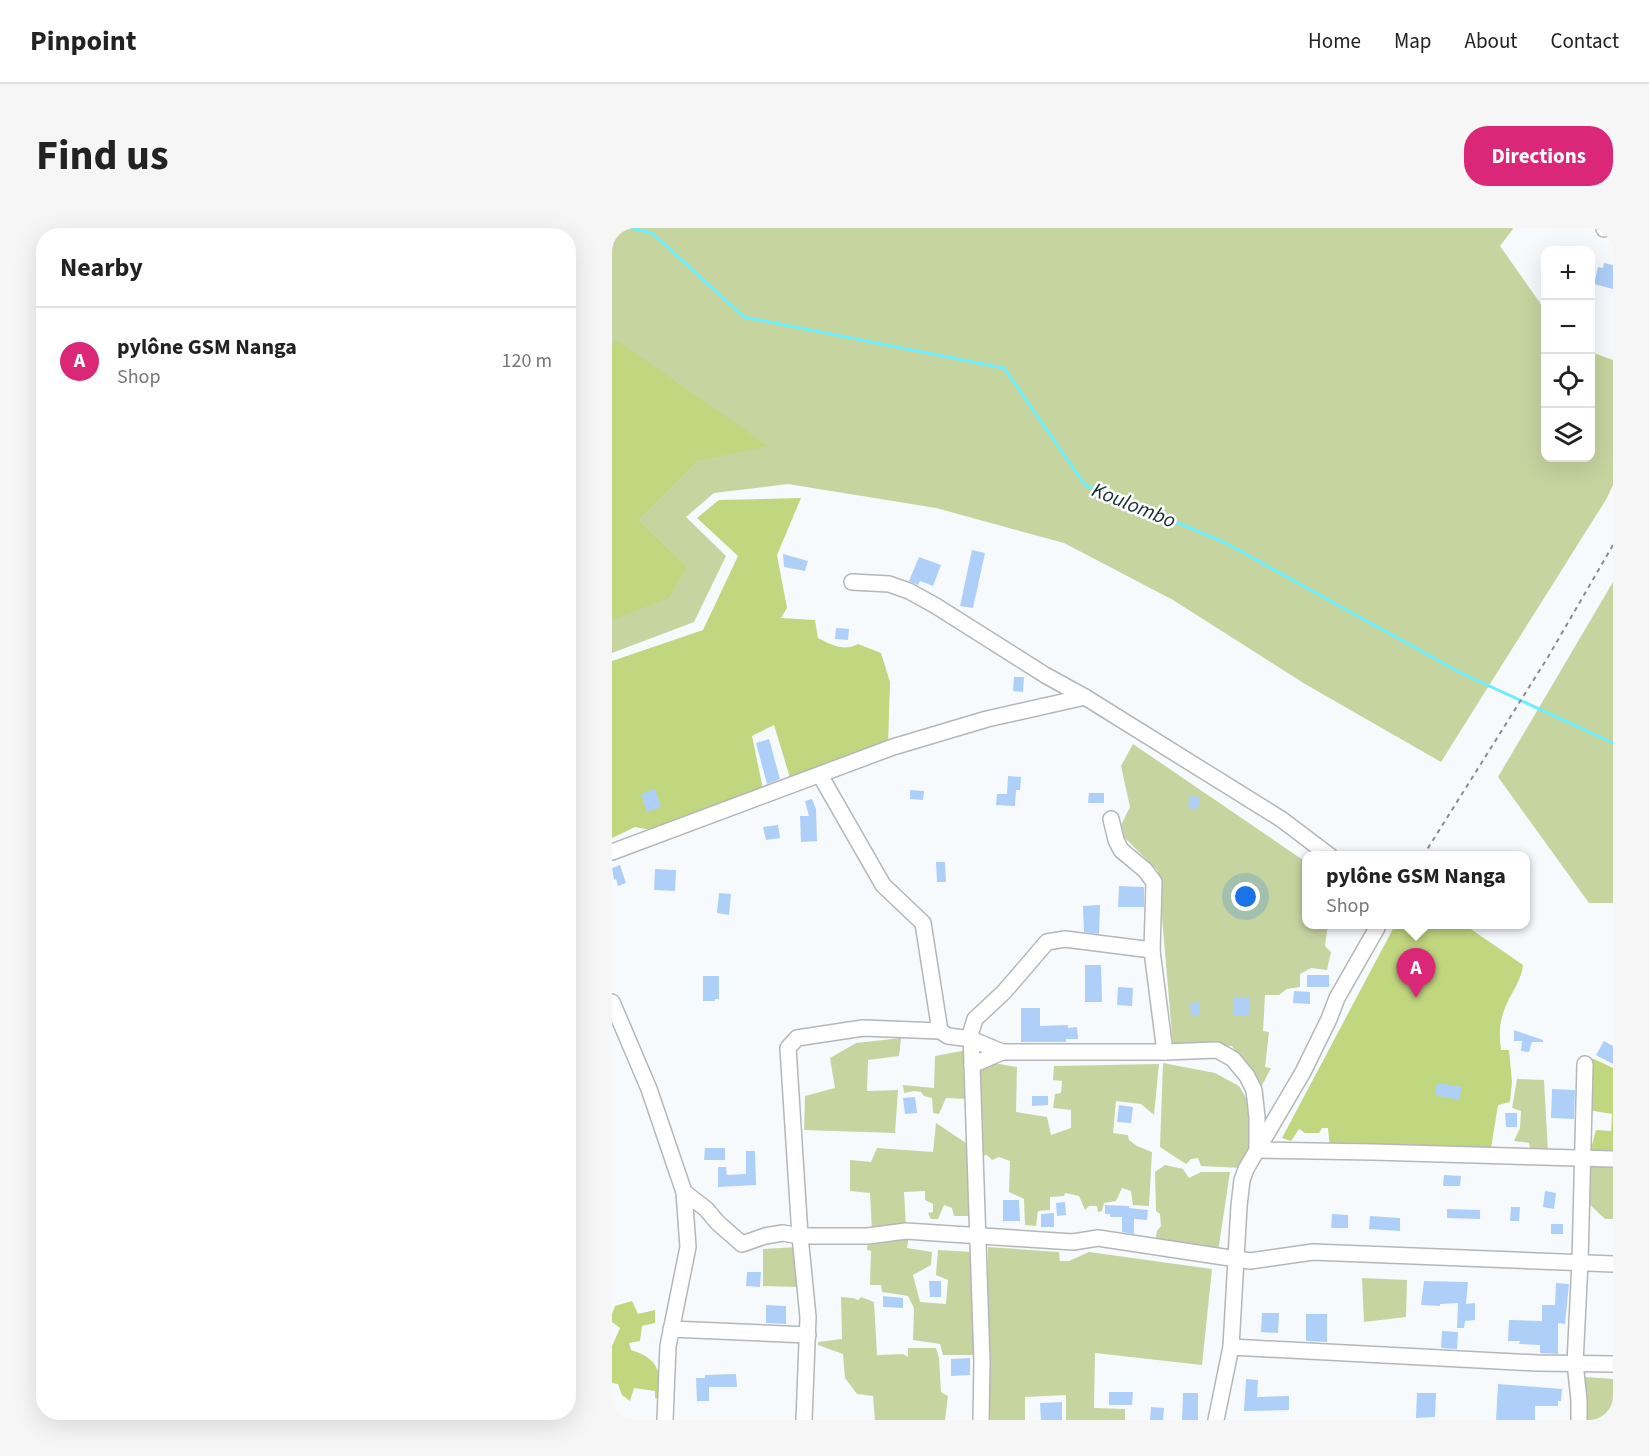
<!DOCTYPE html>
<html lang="en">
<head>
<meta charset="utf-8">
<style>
	body { margin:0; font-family:"Source Sans 3",sans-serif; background:#f6f6f6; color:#222 }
	.controls { position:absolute; right:18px; top:18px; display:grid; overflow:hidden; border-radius:12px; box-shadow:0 6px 24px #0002 }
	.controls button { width:54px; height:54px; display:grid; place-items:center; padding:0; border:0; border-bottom:2px solid #e0e0e0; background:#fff; color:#222; font:30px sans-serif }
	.you { position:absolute; left:634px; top:669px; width:21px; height:21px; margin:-15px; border:4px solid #fff; border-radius:50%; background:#1a73e8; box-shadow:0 0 0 9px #1a73e833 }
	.badge { display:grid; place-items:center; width:39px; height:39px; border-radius:50%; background:#db2777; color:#fff; font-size:20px; font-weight:700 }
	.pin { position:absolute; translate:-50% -50px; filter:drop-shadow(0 2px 3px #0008) }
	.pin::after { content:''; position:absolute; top:32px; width:21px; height:18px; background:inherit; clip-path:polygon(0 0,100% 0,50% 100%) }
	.popup { position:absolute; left:690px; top:623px; width:228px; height:78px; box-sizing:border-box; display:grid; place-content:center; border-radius:12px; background:#fff; filter:drop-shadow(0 2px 4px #0005); font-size:20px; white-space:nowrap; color:#767676 }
	.popup b { font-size:22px; color:#222 }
	.popup::after { content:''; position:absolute; left:50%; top:100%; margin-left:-12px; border:12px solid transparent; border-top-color:#fff }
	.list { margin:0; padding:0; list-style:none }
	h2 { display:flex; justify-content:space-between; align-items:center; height:78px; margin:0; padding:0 24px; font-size:26px }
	h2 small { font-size:20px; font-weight:400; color:#767676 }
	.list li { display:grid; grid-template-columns:39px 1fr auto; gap:18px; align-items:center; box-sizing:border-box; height:108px; padding:0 24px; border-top:2px solid #e0e0e0 }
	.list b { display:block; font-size:22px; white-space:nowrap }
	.list p { margin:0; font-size:20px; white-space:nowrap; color:#767676 }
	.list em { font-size:20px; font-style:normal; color:#767676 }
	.icon { flex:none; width:33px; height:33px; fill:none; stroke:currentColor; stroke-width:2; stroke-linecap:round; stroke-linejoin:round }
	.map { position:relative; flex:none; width:1001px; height:1192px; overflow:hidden; border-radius:24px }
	header { display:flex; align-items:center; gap:36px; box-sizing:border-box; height:84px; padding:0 30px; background:#fff; border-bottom:2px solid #e0e0e0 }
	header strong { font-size:28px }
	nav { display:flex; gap:33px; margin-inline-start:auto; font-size:21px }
	.intro { display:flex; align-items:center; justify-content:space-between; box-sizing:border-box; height:144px; padding:0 36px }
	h1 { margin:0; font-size:42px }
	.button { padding:15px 27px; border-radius:24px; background:#db2777; color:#fff; font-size:21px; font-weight:700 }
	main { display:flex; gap:36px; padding:0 36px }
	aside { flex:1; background:#fff; border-radius:24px; box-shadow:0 6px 24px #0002 }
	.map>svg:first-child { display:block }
</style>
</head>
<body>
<header>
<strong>Pinpoint</strong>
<nav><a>Home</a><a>Map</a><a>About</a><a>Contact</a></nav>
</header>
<div class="intro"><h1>Find us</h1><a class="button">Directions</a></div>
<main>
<aside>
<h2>Nearby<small></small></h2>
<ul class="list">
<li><span class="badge">A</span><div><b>pylône GSM Nanga</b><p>Shop</p></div><em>120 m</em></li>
</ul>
</aside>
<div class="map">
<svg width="1001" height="1192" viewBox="0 0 1001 1192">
	<rect width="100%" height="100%" fill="#f7fafd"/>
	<!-- green -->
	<g fill="#c6d4a0">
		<polygon points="0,0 900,0 901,1 888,18 933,82 933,230 978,230 979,124 1001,132 1001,257 995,270 829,534 693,456 561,372 452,315 324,280 176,256 102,265 74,289 114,328 82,394 0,425"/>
		<polygon points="1001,354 1001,675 977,675 886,549"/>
		<polygon points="521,516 694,634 694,696 716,697 713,718 719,724 715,742 699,740 688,746 688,759 675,761 667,767 653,767 651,803 657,804 653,839 659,840 647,863 620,818 561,818 546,643 506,603 518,579 509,538"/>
		<polygon points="289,810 287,828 256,832 255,863 286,862 283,905 192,902 193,868 223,860 218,830 244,815"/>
		<polygon points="355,822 355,871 334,870 327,886 321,885 320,870 312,868 309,864 302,863 292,865 291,857 322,860 323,828"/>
		<polygon points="375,834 405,839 404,884 435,889 439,907 459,900 459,882 441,880 443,866 449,865 450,853 441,852 442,838 547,836 542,887 529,876 504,873 501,905 516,907 517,912 525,918 540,924 537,978 521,977 519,963 510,960 504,973 492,975 490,983 486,984 485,978 477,978 473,982 467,968 453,965 452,968 438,969 438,982 426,983 424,998 413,997 412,971 397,964 398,933 387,929 380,932 375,927 368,928 364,839"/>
		<polygon points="551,835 603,845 627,858 642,883 642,914 630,940 589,938 586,930 579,931 574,936 548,919"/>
		<polygon points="905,851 932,852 936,924 919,926 917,915 902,913 908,900 909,883 900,880"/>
		<polygon points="324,895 357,917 362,988 342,988 340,980 332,977 326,991 319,991 316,985 321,984 321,976 313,972 313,963 292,964 294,998 260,1003 258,965 238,963 238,932 259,934 265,920 321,924"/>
		<polygon points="977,935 1001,936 1001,991 993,991 976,975"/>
		<polygon points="553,937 571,941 577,950 589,944 618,944 606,1024 543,1013 545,1003 549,998 548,986 544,983 543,944"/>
		<polygon points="297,1008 295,1020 320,1024 319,1037 301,1047 308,1074 334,1076 336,1052 324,1047 326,1022 360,1024 362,1127 331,1127 328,1116 301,1112 302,1080 296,1068 270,1064 269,1057 258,1057 259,1023 255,1022 256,1011"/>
		<polygon points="185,1019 185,1059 151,1058 151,1021"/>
		<polygon points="376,1019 447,1024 448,1033 457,1033 477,1024 600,1041 590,1137 483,1125 482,1180 513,1181 513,1192 454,1192 454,1167 413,1169 413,1192 373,1192"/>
		<polygon points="750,1050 795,1052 794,1089 752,1094"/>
		<polygon points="229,1069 241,1070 246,1072 249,1069 262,1074 265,1127 291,1126 296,1129 296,1120 324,1120 327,1130 329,1164 336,1168 333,1192 263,1192 261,1168 245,1166 233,1150 231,1126 206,1117 206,1114 230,1111"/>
		<polygon points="973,1149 1001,1151 1001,1192 974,1192"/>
	</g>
	<!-- forest -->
	<g fill="#c0d67f">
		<polygon points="4,112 156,218 85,233 26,292 74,339 57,370 0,392 0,118"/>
		<path d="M189,270L165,327L175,380L169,390L203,392L206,410C220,417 232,424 246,416L269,425L278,454L276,518L179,553L162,497L140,508L152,566L39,602L23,599L0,610V433L91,402L126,328L85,290L107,272Z"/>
		<path d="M783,697H853L911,737C910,752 898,766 893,780C887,794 887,807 889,822H897L900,854L898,874L886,877L878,926L718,920L716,900H710L707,905H693L687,901L679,913L670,910Z"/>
		<polygon points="977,831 982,831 1001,840 1001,929 977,928 984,902 999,903 1000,886 976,882 975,872 980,870 977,859 982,854 975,850"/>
		<path d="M20,1073L26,1086L43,1082V1095L30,1098L28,1113L17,1115L19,1122C48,1131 48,1144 50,1171L43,1170V1163L22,1160L18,1173L10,1167L6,1156L0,1155V1118L8,1100L0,1094V1086L3,1078Z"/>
	</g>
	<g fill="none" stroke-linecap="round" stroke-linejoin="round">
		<!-- stream -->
		<polyline stroke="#6eeefb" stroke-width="3" points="19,0 40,5 132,89 392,140 473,257 612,314 849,445 1001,515"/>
	</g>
	<!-- building -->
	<g fill="#aecff8">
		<polygon points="992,35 1001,37 1001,61 982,56 986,39 991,40"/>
		<polygon points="360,322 373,325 361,380 348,378"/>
		<polygon points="171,326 196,333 193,343 172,339"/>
		<polygon points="307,329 329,337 321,358 308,353 306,357 297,353"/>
		<polygon points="224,400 237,401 236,412 223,411"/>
		<polygon points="402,449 412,449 411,464 401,463"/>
		<polygon points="157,511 168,551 155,556 144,515"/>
		<polygon points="396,548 409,549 408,562 404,562 403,578 384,577 385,566 395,566"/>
		<polygon points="43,561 49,579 35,584 29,566"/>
		<polygon points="298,562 312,563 311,572 298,571"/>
		<polygon points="477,565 492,565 492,575 476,575"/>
		<polygon points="578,568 588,569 586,581 576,580"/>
		<polygon points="200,571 204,581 205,613 189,614 188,588 197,588 193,573"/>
		<polygon points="166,597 168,610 154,612 151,599"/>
		<polygon points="324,634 333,634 334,654 325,654"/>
		<polygon points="8,637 14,655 6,658 4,651 2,652 0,640"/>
		<polygon points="43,641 64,642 63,663 42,662"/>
		<polygon points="507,658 532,659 532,679 506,679"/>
		<polygon points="107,665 119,666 117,687 105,685"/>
		<polygon points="488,677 487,706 472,704 471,678"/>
		<polygon points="473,737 489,737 490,774 473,774"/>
		<rect x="695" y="747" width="22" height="12"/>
		<polygon points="91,748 107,748 107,771 103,771 103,773 91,773"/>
		<polygon points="506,759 521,760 520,778 505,777"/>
		<polygon points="682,763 698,764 698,776 681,775"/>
		<rect x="621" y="769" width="16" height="19"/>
		<polygon points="587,774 588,787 579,788 578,775"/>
		<polygon points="409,780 428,780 428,798 456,797 456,800 465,799 466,811 454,811 454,814 409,814"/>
		<polygon points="902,802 931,812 931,814 920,814 917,824 909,823 910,813 902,813"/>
		<polygon points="992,813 1001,818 1001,836 984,827"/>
		<polygon points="825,855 850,859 847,872 823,867"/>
		<polygon points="940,861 963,862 962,891 939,890"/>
		<polygon points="420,868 436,868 436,877 420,878"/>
		<polygon points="303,869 305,885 293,886 291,870"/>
		<polygon points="507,877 521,879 519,895 505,894"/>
		<polygon points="893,885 905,885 905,899 894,899"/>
		<polygon points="93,920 113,920 113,932 92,932"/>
		<polygon points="134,923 143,923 144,957 106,959 106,939 114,939 115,947 134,946"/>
		<polygon points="832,947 849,948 848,958 831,958"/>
		<polygon points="933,963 944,965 942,981 931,979"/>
		<polygon points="391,972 407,972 408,993 391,993"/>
		<polygon points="453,974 454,987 445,988 444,975"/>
		<polygon points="493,977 517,978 517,980 536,982 535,992 522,991 522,1006 510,1004 510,989 498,989 498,986 493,986"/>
		<polygon points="899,979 908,979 907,993 898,993"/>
		<polygon points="835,981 868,982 868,991 835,990"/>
		<polygon points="442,985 442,999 429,999 429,986"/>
		<polygon points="720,986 736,987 736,1000 719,1000"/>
		<polygon points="758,988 788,990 788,1003 757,1001"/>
		<rect x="939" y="996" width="12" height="10"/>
		<polygon points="135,1044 149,1044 148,1059 134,1058"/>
		<polygon points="317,1053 329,1053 329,1069 318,1069"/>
		<polygon points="812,1053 856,1054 854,1076 863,1075 863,1092 853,1093 852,1100 845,1100 846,1075 828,1076 828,1078 809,1077"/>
		<polygon points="944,1055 957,1056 953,1096 946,1095 946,1126 928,1125 928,1117 907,1116 908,1113 896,1113 897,1092 930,1093 930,1077 943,1077"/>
		<polygon points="271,1068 291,1070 291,1080 271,1079"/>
		<polygon points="154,1077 174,1078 174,1096 154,1095"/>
		<polygon points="650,1085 667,1085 666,1105 649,1104"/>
		<polygon points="694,1086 715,1086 715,1114 694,1113"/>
		<polygon points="830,1103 846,1104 845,1121 829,1120"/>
		<polygon points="358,1130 358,1147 339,1148 339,1131"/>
		<polygon points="124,1146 125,1159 97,1159 97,1173 85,1173 84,1150 93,1150 93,1147"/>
		<polygon points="634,1151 646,1152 645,1169 677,1168 677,1182 632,1183"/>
		<polygon points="886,1156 950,1161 949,1173 946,1173 946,1178 923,1178 923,1192 884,1192"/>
		<polygon points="497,1164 521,1164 520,1177 497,1177"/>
		<polygon points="571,1165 586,1165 586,1192 570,1192"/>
		<polygon points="805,1165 824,1165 823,1189 804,1190"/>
		<polygon points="450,1174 450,1192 429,1192 428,1175"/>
		<polygon points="539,1179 552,1180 551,1192 538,1192"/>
	</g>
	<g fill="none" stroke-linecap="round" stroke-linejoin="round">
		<defs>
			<g id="minor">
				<polyline points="992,1 993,0"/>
				<polyline points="240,354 277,356 297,363 324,378 433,447 473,469 669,591 718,628"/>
				<polyline points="208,547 271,657 311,695 328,803"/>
				<polyline points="499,591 504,612 509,622 533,642 542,654 540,723"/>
				<polyline points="0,624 281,519 375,491 473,469"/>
				<polyline points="0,774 37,861 72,964 94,981 106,995 130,1016 153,1008 171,1005 188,1008 256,1008 294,1003 461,1014 486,1010 638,1033 701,1024 1001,1036"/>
				<polyline points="360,837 390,824"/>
				<polyline points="59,1101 196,1107"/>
				<polyline points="619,1119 925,1135 1001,1136"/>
				<polyline points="53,1192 56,1118 76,1019 72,964"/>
				<polyline points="192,1192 196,1089 188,1008 176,820 185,810 251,800 328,803 336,808 359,811 390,824 553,824 605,822 621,831 635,848 642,862 645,889 645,922 761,924 1001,931"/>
				<polyline points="369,1192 370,1133 360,837 359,804 363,791 392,764 435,714 453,711 532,721 540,723 553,824"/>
				<polyline points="604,1192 619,1119 627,978 630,952 634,941 691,844 717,791 725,770 765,700 764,696"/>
				<polyline points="967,1192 967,1172 963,1135 968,1034 973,836"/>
			</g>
		</defs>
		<!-- minor casing -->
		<use href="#minor" stroke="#b4b7ba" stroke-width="18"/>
		<!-- path -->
		<polyline stroke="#8a8c8e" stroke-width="2" stroke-dasharray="4.5 4.5" stroke-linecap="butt" points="811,628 936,429 1001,317"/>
		<!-- minor -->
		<use href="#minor" stroke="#fff" stroke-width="15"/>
	</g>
	<g text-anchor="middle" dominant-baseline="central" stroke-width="5" stroke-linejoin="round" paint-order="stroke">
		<!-- water labels -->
		<g font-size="21" font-style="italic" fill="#172e30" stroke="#fff">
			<text transform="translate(522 277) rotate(22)">Koulombo</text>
		</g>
	</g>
</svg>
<div class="controls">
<button>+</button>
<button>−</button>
<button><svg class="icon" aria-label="locate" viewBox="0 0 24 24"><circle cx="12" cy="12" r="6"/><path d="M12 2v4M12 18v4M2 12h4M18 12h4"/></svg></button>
<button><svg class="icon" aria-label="layers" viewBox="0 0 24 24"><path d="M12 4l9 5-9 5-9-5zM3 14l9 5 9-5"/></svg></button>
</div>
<div class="you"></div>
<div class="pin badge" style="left:804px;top:770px">A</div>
<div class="popup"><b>pylône GSM Nanga</b>Shop</div>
</div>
</main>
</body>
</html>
